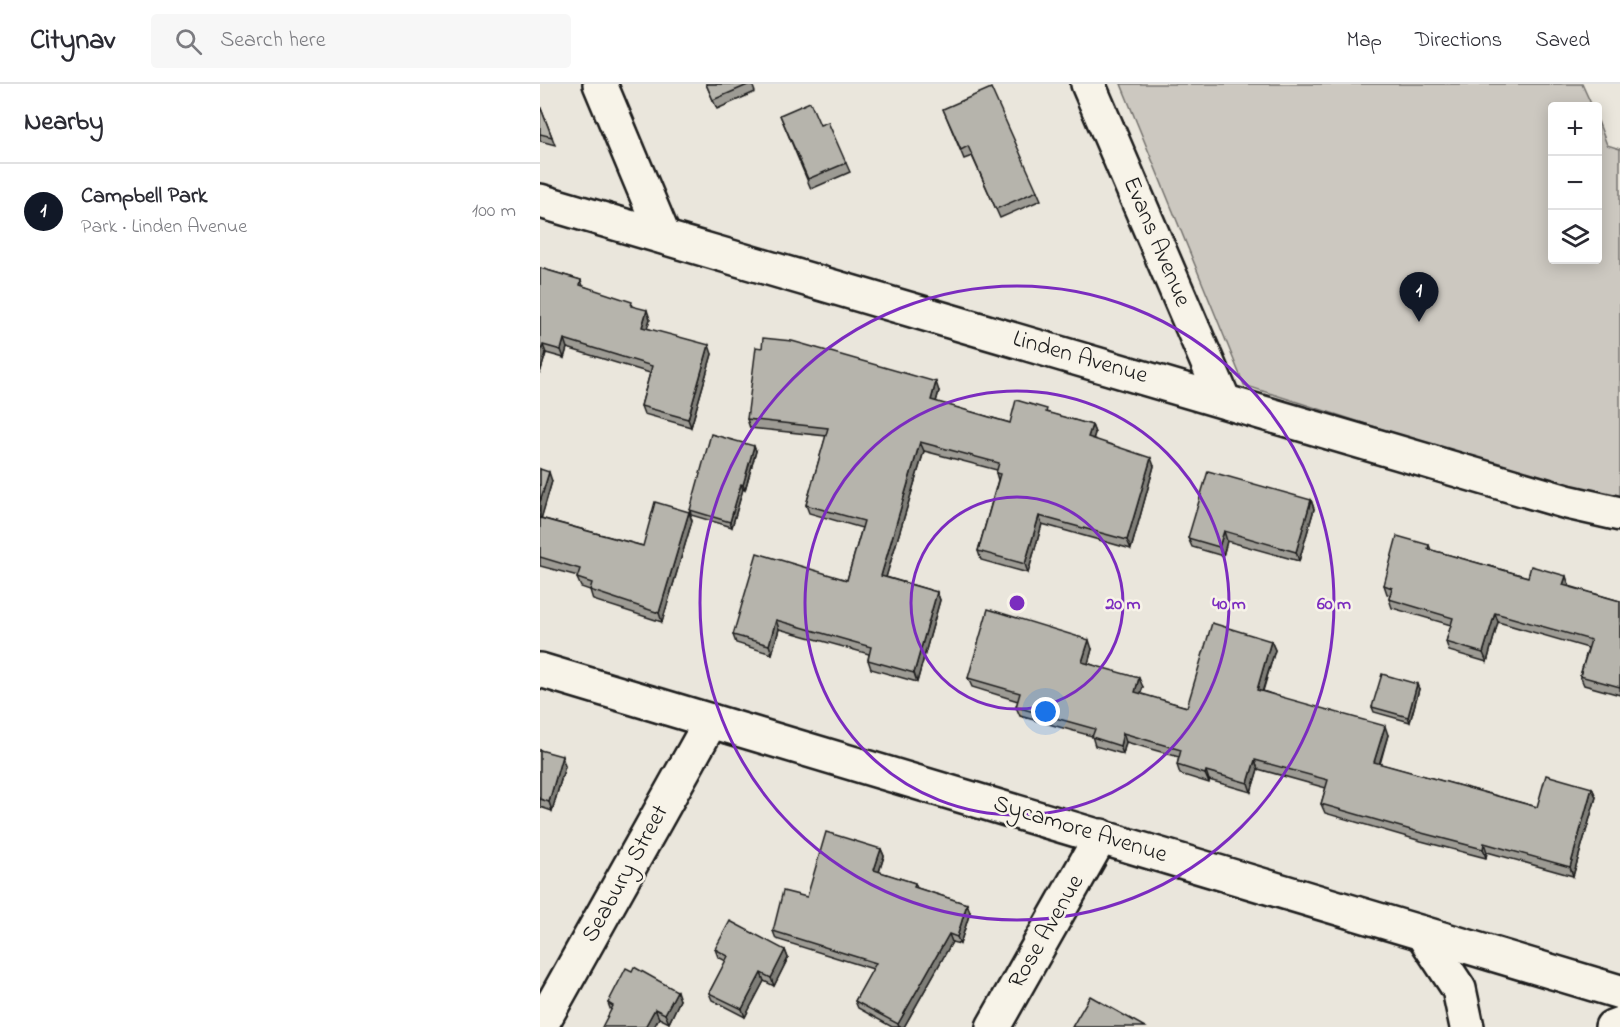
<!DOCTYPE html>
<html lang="en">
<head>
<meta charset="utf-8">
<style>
	body { margin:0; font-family:"Indie Flower",sans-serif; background:#f7f7f7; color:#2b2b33 }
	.controls { position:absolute; right:18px; top:18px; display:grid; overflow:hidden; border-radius:6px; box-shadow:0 3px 15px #0003 }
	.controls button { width:54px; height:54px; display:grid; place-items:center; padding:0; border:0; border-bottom:2px solid #e1e1e2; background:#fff; color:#2b2b33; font:30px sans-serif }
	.you { position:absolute; left:506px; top:628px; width:21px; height:21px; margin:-15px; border:4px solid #fff; border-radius:50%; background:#1a73e8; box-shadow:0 0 0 9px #1a73e833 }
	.badge { display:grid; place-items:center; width:39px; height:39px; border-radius:50%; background:#111827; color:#fff; font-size:20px; font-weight:700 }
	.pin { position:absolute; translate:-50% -50px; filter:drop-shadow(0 2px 3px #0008) }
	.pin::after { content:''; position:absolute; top:32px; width:21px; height:18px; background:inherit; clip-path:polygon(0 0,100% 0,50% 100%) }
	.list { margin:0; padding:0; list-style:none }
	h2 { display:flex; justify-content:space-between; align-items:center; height:78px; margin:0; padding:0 24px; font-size:26px }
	h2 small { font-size:20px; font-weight:400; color:#7c7c81 }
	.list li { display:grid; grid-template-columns:39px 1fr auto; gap:18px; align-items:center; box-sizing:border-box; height:96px; padding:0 24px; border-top:2px solid #e1e1e2 }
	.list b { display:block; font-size:22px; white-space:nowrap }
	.list p { margin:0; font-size:20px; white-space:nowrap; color:#7c7c81 }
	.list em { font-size:20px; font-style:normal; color:#7c7c81 }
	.icon { flex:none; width:33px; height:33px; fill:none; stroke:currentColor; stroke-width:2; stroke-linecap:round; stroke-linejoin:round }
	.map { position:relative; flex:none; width:1080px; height:943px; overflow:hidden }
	header { display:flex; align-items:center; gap:36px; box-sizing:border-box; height:84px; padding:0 30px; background:#fff; border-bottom:2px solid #e1e1e2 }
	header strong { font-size:28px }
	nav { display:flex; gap:33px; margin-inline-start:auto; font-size:21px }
	.search { width:420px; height:54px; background:#f7f7f7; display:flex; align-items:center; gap:15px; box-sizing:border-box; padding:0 21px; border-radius:6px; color:#7c7c81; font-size:22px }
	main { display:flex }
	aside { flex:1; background:#fff }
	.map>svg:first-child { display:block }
</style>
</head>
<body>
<header>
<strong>Citynav</strong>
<div class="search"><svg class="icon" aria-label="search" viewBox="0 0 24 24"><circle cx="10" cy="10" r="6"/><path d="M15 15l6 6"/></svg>Search here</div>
<nav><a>Map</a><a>Directions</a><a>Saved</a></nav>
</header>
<main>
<aside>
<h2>Nearby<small></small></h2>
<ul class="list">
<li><span class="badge">1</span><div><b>Campbell Park</b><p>Park · Linden Avenue</p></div><em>100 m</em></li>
</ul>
</aside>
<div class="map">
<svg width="1080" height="943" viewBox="0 0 1080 943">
	<rect width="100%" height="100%" fill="#eae6dc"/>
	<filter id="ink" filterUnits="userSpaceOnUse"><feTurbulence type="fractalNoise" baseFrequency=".0167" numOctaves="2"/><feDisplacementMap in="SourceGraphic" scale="12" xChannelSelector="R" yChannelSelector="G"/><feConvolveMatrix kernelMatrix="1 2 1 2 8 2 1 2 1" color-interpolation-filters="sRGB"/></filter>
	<g filter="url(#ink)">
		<!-- green -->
		<polygon fill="#ccc8c0" stroke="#74726e" stroke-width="1.5" points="581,0 1042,0 1052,22 1012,22 1012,176 1058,176 1058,37 1067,61 1080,65 1080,421 704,301"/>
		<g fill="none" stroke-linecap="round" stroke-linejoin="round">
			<defs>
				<g id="street">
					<polyline points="60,0 124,153"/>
					<polyline points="548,0 684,317"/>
					<polyline points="0,117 1027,418 1080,430"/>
					<polyline points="0,943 171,637"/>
					<polyline points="453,943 561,752"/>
				</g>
				<g id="secondary">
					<polyline points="0,586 1080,908"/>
					<polyline points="882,849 919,905 927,943"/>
					<polyline points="1072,943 1080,940"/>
				</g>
			</defs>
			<!-- street casing -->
			<use href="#street" stroke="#1c1c1c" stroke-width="38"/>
			<!-- secondary casing -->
			<use href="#secondary" stroke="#1c1c1c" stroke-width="38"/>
			<!-- street -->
			<use href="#street" stroke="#f7f3e8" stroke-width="33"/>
			<!-- secondary -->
			<use href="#secondary" stroke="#f7f3e8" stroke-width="33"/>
		</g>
		<!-- wall -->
		<g fill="#9d9b94" stroke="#1c1c1c" stroke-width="1.5">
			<polygon points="166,0 212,0 215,8 177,25"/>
			<polygon points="0,22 12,53 15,61 0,57"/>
			<polygon points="403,25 497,107 501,116 460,134 432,72 424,75"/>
			<polygon points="240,31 280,41 306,79 310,88 271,105"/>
			<polygon points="0,184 41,196 43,202 94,223 110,235 107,244 172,270 151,343 104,330 101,322 110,289 27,264 24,274 6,269 0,289"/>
			<polygon points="399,307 396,318 470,339 508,329 552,341 555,349 553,355 614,382 591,465 502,440 488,489 441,476 438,467 458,396 456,389 457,386 384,367 346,493 397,508 400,516 377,598 331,585 328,576 329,570 239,545 232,570 196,559 193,551 307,496 322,444 269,429 266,421 286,352 210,344 207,335"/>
			<polygon points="216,367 205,406 203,405 192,443 151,431 150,426"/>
			<polygon points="0,385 12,397 1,434 103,462 149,428 152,437 122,538 53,516 50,506 41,503 37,494 38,492 0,482"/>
			<polygon points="771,416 774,425 759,477 687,457 683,472 652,463 648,454"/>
			<polygon points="889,461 891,466 988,493 1029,501 1029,502 1080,517 1080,611 1044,601 1040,592 1048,564 958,538 947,578 909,567 906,558 911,541 852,524 849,515 850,511 847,510 844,501"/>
			<polygon points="731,557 735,566 723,607 848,651 840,680 997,723 1052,704 1056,713 1033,792 947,768 946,774 881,757 785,729 781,720 786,704 718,685 711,708 669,696 669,699 640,690 637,681 639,673 586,658 583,670 555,662 552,652 480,632 476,623 478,617 432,603 428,594 552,565 548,579 603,603 600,610 647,623"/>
			<polygon points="879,605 870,638 834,628 832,623"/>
			<polygon points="0,666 25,682 12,727 0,723"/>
			<polygon points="341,765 344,772 339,788 375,799 377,804 427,820 430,828 420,860 412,858 364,943 352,943 318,924 315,917 333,885 236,855 233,847 267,813"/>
			<polygon points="175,865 245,866 248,874 234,902 224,897 205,933 172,916 169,909 186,877 178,873"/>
			<polygon points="140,916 129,939 119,934 71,927 68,919"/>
		</g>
		<!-- shaded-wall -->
		<g fill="#7f7e78" stroke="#1c1c1c" stroke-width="1.5">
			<polygon points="107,226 110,235 105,251 102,243"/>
			<polygon points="24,255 27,264 24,274 21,266"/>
			<polygon points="3,261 6,269 0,289 0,270"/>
			<polygon points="169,261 172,270 151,343 148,335"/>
			<polygon points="396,298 399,307 394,325 391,316"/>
			<polygon points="552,341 555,349 551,362 548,353"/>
			<polygon points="380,358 384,367 344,500 341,492"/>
			<polygon points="214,362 216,367 205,406 203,401"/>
			<polygon points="611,374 614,382 591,465 587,456"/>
			<polygon points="9,388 12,397 0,439 0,418"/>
			<polygon points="201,400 203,405 192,443 190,438"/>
			<polygon points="771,416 774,425 759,477 756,468"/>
			<polygon points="149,428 152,437 122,538 119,529"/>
			<polygon points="499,432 502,440 488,489 485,480"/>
			<polygon points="684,447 687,457 683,472 679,463"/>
			<polygon points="1026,492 1029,501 1027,510 1023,501"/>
			<polygon points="397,508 400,516 377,598 374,589"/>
			<polygon points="955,529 958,538 947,578 943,569"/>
			<polygon points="236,536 239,545 232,570 229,561"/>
			<polygon points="549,556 552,565 546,587 542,578"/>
			<polygon points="731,557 735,566 720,615 717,606"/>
			<polygon points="599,594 603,603 598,617 595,608"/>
			<polygon points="877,600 879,605 870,638 868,633"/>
			<polygon points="845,642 848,651 837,687 834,678"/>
			<polygon points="583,649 586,658 583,670 580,662"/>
			<polygon points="22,672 25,682 12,727 9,718"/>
			<polygon points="715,676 718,685 711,708 708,699"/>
			<polygon points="666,687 669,696 669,699 665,690"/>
			<polygon points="1052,704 1056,713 1033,792 1030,783"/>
			<polygon points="944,759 947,768 946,774 943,765"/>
			<polygon points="341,765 344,772 337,794 334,786"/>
			<polygon points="427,820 430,828 420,860 417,853"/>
			<polygon points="409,850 412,858 364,943 359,943 358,940"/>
			<polygon points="245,866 248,874 234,902 231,894"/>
			<polygon points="221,889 224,897 205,933 202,925"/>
			<polygon points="137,907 140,916 129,939 125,930"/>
			<polygon points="115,925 119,934 114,943 105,943"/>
		</g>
		<!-- building -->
		<g fill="#b6b4ac" stroke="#1c1c1c" stroke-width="1.5">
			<polygon points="166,0 210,0 173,16"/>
			<polygon points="451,4 497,107 456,125 428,62 421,66 403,25"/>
			<polygon points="270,18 280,41 288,38 306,79 268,95 240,31"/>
			<polygon points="0,22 12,53 0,50"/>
			<polygon points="0,184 41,196 40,201 92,218 91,222 107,226 102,243 169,261 148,335 101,322 112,282 24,255 21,266 3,261 0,270"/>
			<polygon points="223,254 252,257 396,298 391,316 470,339 476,316 507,325 506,328 552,341 548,353 611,374 587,456 499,432 485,480 438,467 460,390 456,389 459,379 380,358 341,492 397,508 374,589 328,576 331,563 236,536 229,561 193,551 217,469 307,496 324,437 266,421 288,344 207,335 216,263 222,264"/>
			<polygon points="171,350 214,362 203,401 201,400 190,438 150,426"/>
			<polygon points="0,385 9,388 0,418"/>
			<polygon points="668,387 771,416 756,468 684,447 679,463 648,454"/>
			<polygon points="115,418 149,428 119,529 50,506 52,499 37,494 40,485 0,473 0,434 103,462"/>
			<polygon points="857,452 889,461 888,465 988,493 991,482 1026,492 1023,501 1080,517 1080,603 1040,592 1051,556 955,529 943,569 906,558 913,534 849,515 852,504 844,501"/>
			<polygon points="448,525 549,556 542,578 599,594 595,608 647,623 672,539 731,557 717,606 845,642 834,678 997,723 1006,691 1052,704 1030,783 944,759 943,765 878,748 781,720 788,696 715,676 708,699 666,687 665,690 637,681 641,666 583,649 580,662 552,653 555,645 476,623 480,609 428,594"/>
			<polygon points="842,590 877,600 868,633 832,623"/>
			<polygon points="0,666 22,672 9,718 0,715"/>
			<polygon points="286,748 341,765 334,786 375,799 374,803 427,820 417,853 409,850 358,940 315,917 336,879 233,847 243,807 267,813"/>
			<polygon points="190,837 245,866 231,894 221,889 202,925 169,909 188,872 175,865"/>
			<polygon points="94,883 137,907 125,930 115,925 105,943 62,943 73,922 68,919 86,884 92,887"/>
			<polygon points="550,912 605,943 532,943"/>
		</g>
	</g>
	<!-- distance rings -->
	<g fill="none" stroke="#7b2cbf" stroke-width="3">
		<circle cx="477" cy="519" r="106"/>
		<circle cx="477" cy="519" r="212"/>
		<circle cx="477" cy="519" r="317"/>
	</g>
	<g text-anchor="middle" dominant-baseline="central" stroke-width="5" stroke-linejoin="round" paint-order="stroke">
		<!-- street labels -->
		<g font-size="24" fill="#1c1c1c" stroke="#f7f3e8">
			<text transform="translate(616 158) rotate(67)">Evans Avenue</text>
			<text transform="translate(540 274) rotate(16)">Linden Avenue</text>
			<text transform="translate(540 746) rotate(17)">Sycamore Avenue</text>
			<text transform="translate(86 790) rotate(-61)">Seabury Street</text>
			<text transform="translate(507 848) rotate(-60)">Rose Avenue</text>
		</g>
	</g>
	<circle cx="477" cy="519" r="9" fill="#7b2cbf" stroke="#f7f3e8" stroke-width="3"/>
	<g font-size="18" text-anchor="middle" font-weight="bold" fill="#7b2cbf" stroke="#f7f3e8" stroke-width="5" stroke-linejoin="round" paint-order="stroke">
		<text x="583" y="525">20 m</text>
		<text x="689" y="525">40 m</text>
		<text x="794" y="525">60 m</text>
	</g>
</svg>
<div class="controls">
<button>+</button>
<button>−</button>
<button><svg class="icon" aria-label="layers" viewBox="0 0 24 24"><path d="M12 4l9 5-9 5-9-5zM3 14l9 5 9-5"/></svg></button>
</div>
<div class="you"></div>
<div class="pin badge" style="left:879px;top:238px">1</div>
</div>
</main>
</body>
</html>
